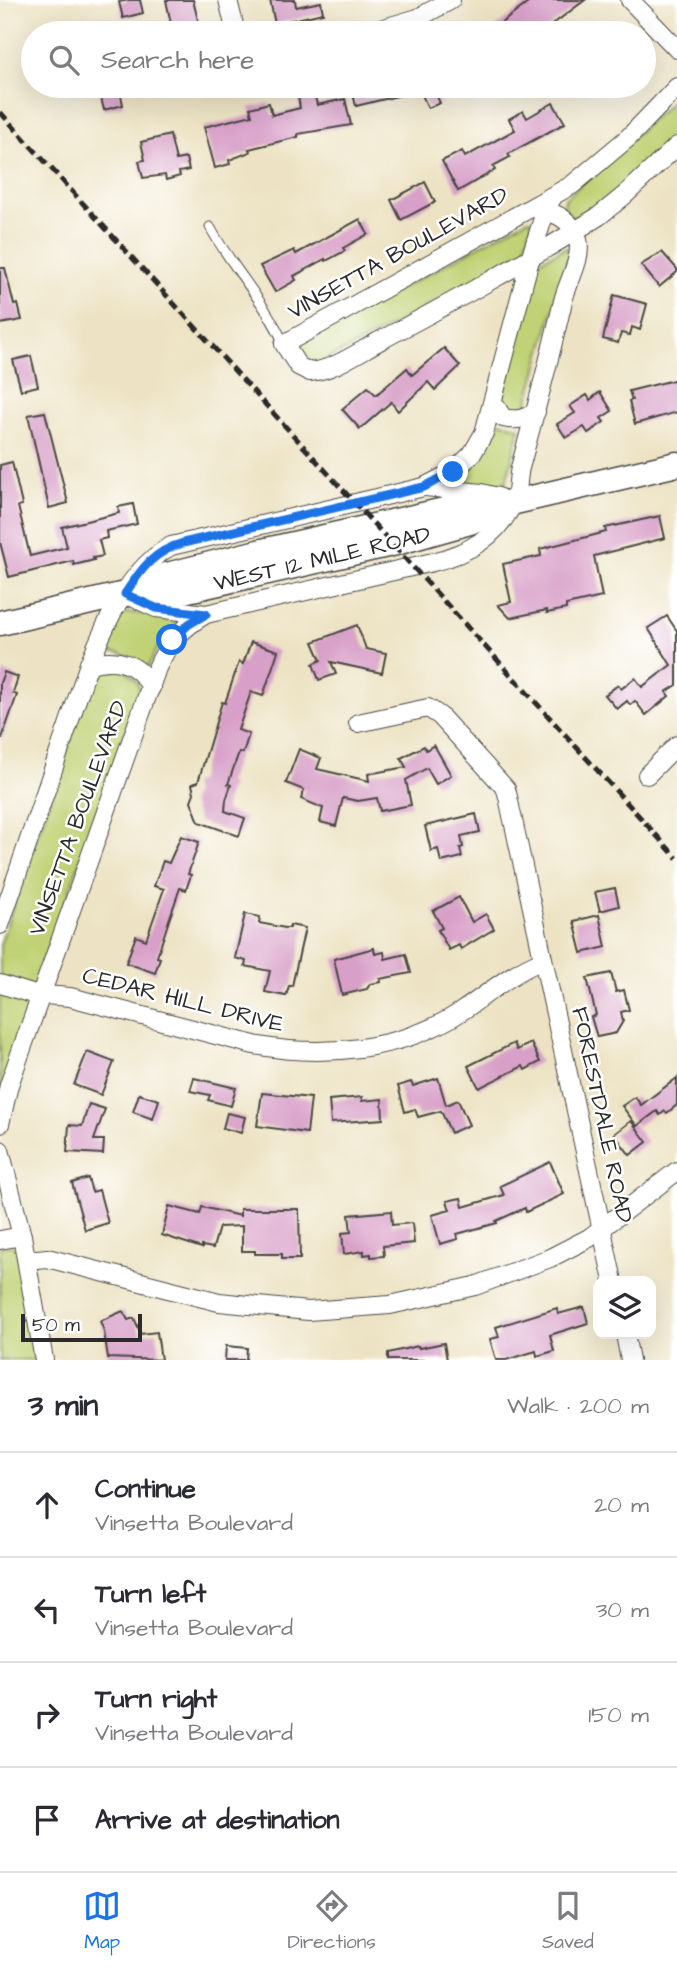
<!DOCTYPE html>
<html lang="en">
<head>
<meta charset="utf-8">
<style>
	body { margin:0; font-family:"Architects Daughter",sans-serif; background:#f2f2f3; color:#2b2b33 }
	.controls { position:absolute; right:21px; bottom:21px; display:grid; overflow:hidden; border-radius:14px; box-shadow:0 7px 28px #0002 }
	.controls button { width:63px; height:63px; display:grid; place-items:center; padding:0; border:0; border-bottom:2px solid #e1e1e2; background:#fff; color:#2b2b33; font:35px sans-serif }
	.scale { position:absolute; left:21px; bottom:18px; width:121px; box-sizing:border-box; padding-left:7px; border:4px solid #2b2b2b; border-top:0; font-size:19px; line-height:24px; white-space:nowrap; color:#2b2b2b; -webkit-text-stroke:5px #fff; paint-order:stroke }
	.stop { position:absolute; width:21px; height:21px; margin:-16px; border:5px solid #1a73e8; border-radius:50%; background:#fff }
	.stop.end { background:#1a73e8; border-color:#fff; box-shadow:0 2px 7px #0008 }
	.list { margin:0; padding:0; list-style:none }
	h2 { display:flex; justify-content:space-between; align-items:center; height:91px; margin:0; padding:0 28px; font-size:30px }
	h2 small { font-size:23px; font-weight:400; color:#7c7c81 }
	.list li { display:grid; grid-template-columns:46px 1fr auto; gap:21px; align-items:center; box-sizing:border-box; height:105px; padding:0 28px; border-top:2px solid #e1e1e2 }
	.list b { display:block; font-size:26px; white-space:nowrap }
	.list p { margin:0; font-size:23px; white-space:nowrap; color:#7c7c81 }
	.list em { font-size:23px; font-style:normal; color:#7c7c81 }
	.icon { flex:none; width:38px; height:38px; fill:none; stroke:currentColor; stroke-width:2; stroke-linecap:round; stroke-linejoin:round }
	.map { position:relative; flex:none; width:677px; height:1360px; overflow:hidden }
	.search { position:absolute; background:#fff; box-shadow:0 7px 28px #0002; left:21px; right:21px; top:21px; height:77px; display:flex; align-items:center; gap:18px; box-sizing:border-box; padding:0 24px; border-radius:38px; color:#7c7c81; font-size:26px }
	.sheet { height:511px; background:#fff }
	nav { display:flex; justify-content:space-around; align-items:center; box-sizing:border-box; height:98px; border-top:2px solid #e1e1e2; background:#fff; font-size:19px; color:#7c7c81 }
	nav a { display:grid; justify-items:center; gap:4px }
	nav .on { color:#1a73e8 }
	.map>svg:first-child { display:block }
</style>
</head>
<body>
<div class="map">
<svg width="677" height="1360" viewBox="0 0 677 1360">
	<rect width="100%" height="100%" fill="#fff"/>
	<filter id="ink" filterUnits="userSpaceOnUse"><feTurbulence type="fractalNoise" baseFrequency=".0143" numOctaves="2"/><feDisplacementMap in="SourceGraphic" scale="14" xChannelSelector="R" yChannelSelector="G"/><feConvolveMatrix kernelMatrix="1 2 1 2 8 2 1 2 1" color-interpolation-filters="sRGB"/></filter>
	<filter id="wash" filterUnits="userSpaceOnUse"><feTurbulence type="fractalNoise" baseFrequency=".00686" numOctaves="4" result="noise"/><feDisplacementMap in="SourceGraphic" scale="28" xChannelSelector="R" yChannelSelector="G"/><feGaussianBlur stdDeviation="1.57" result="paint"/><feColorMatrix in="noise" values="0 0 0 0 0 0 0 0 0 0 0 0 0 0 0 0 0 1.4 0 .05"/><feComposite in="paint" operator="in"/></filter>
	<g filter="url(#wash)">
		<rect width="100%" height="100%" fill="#ede3c4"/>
		<!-- green -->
		<g fill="#c0d275" stroke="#767e50" stroke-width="2">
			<path d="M677,97V133C647,163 617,193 582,217L574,218L564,209L565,199Z"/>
			<path d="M528,219L532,220V223L524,251C496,267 330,366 311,363C305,363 303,358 300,353L302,343Z"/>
			<polygon points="567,247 569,253 527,404 521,411 510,411 502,398 539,261"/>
			<polygon points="496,421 520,428 506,482 498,486 453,485 451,482"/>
			<path d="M127,613L182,615L183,618C166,632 156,647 148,668C134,660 125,652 106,652L104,650L119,618Z"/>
			<polygon points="123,668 137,681 140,691 35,987 0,978 0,945 90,682 105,669"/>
			<polygon points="0,990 29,1003 29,1009 0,1093"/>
			<polygon points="0,1246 13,1246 21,1252 37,1360 0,1360"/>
		</g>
		<g id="blocks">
			<!-- building -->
			<g fill="#d8a0c8">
				<polygon points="130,0 140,0 143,13 123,18 119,2"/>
				<polygon points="166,0 193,0 201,33 173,33"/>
				<polygon points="270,0 295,0 296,7 321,2 323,13 275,24"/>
				<polygon points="532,0 585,0 541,33 488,33"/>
				<polygon points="98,86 119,86 123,105 104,110"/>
				<polygon points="351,86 432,86 440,103 428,108 418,86 418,91 356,106"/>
				<polygon points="314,92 317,105 345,99 351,125 298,134 298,137 249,149 250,152 229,160 230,164 215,168 204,127 252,115 250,108 269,103 272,115 300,108 298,96"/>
				<polygon points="553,103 565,123 508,154 510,157 493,166 495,170 458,191 442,161 462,151 465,157 515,130 509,119 523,111 527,118"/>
				<polygon points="170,135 176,160 186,158 189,170 179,172 180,176 166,180 165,175 143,178 139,161 145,160 141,142"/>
				<polygon points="425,182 435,202 401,220 391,200"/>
				<polygon points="360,219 368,234 343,248 345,251 326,261 325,259 294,276 296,280 275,292 260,266 294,250 296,254"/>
				<polygon points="662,252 677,269 677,272 659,287 641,265"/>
				<polygon points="0,268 5,268 14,305 18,304 22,320 0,324"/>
				<polygon points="614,295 647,304 640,330 632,327 630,335 621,333 618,343 603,339"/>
				<polygon points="444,348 460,366 435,390 428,382 398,411 391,402 360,429 342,409 368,387 376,395 407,368 412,375"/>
				<polygon points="31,356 38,386 21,390 13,360"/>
				<polygon points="674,380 677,394 677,412 635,424 629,401 632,400 629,391"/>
				<polygon points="600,392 612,411 601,418 604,422 588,433 584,427 566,438 557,424 575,413 570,406 587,395 590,400"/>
				<polygon points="45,412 68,503 49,508 28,415"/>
				<polygon points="12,462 22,505 18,506 30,556 67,547 62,527 119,513 118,507 133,504 137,524 106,531 107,538 99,540 103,556 93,558 94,560 74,565 73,561 9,577 0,542 0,465"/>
				<polygon points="660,516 665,538 594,556 602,597 566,605 566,609 547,613 547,610 510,618 498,605 511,602 503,564 541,556 540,549 606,532 605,528"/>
				<polygon points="667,616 677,631 677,685 666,692 669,696 646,715 635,701 630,705 627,701 617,709 605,695 618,685 621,689 635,678 642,687 671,665 648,628"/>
				<polygon points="357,625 366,649 386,653 382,673 331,662 336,674 319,680 313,664 321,660 313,642"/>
				<polygon points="251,642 278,651 263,696 251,692 238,730 249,734 243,753 239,752 228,784 231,785 226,800 225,811 245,818 239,836 199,822 191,801 194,793 192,784 198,782 222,702 225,703 239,662 243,664"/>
				<polygon points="4,672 18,677 13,693 17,695 2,738 0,738 0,683"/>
				<polygon points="434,745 451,775 436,784 427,768 406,780 411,805 380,811 377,798 358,801 343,798 336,826 320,822 323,808 301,799 304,790 286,783 299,749 321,758 317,769 369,781 368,774 406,767 401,758 424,746 426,750"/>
				<polygon points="476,814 480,832 461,836 463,847 460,848 462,857 441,862 438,849 431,851 425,826"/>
				<polygon points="181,836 199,842 188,874 191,875 186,890 180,888 170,917 157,957 160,958 155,973 126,963 136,936 146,940 164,889 154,886 163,861 169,863"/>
				<polygon points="615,888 619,906 600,911 595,892"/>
				<polygon points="459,897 472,922 486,914 494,929 461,949 459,945 449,950 438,930 442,928 433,911"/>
				<polygon points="245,914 260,917 259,923 285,928 290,928 290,925 305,928 292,986 289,986 286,996 265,992 270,971 245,966 246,961 235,958"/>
				<polygon points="599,915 606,947 582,953 574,921"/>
				<polygon points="374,948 375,954 384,952 385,959 406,954 411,973 380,979 381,982 370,984 367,989 342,995 334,959"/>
				<polygon points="611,973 616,992 624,990 629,1010 621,1012 623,1021 616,1033 597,1037 591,1017 596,1015 587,978"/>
				<polygon points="514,1043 517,1050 531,1043 540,1062 525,1070 523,1066 479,1088 468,1066"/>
				<polygon points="87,1052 114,1062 101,1095 74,1085"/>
				<polygon points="194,1078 236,1088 231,1106 208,1100 210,1095 190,1091"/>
				<polygon points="438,1078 446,1105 458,1100 469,1125 451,1133 441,1111 418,1117 415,1109 405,1112 398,1086 411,1082 413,1086"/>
				<polygon points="677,1078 677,1105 667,1113 665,1111 660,1115 657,1111 637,1126 622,1106 635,1097 641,1105"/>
				<polygon points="262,1093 311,1098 307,1133 257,1126"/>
				<polygon points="139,1094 159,1100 153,1119 133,1112"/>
				<polygon points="362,1097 362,1101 382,1099 383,1119 331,1123 329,1100"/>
				<polygon points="89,1104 105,1109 94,1140 104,1140 103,1154 67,1152 69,1125 82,1126"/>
				<polygon points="227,1113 245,1117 241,1133 223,1128"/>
				<polygon points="631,1121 647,1142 630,1155 614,1134"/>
				<polygon points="550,1162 564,1194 526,1212 525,1208 496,1221 497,1223 457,1234 458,1239 440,1244 432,1215 450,1210 447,1201 461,1198 463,1207 504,1195 500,1186"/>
				<polygon points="88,1178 92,1192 99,1190 108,1223 85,1230 72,1183"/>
				<polygon points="169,1206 200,1214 202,1207 240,1216 240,1209 299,1209 300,1259 282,1259 282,1254 255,1254 255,1251 242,1251 242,1226 219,1227 213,1248 202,1246 202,1248 162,1235"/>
				<polygon points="391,1211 392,1225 412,1223 414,1243 383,1246 384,1256 371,1257 371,1254 364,1255 364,1251 344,1254 342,1233 351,1232 349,1215"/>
				<polygon points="584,1307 588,1323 550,1335 554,1351 537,1356 536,1351 506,1360 496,1360 490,1339 499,1337 496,1327 557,1308 558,1314"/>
				<polygon points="123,1311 128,1320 134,1318 141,1334 157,1332 161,1360 108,1358 104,1331 100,1321"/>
				<polygon points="444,1343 447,1360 388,1360 388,1353 418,1346 419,1348"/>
				<polygon points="226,1346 247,1348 246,1360 225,1360"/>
			</g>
		</g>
	</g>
	<g filter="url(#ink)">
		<use href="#blocks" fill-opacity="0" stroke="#484742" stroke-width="2"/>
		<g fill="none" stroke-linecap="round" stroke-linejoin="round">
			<defs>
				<path id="service" d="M210,227C232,268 265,301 284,344"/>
				<g id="minor">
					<polyline points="228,0 236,33"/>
					<polyline points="630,0 677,49"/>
					<polyline points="367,33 418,18 451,0"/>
					<path d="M677,87L629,137L572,185L284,344L298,366L310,372C335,370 361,350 383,339C456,300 530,260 599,216L625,195L677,146"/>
					<path d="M493,402L503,418C517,421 524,419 536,412"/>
					<polyline points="426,487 481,493 498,497"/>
					<polyline points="132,597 156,608 206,614"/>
					<path d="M89,664C115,657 139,662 151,688"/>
					<polyline points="358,723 428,708 440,716 506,789 508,797 613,1281"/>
					<polyline points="647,775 677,745"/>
					<path d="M0,925L89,664C106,622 130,568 171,546L424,487L453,472L472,454L484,433L531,256L547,206L553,197"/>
					<path d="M0,984L32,994L70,997L254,1045C323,1058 402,1051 462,1011C489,993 512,972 543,960"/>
					<path d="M0,1124L9,1085L157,668C168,643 182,628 206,614L433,562C469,553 495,538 513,504C519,495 517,479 520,468C535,413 550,357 563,301C567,283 583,258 578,240C572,218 552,211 533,208"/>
					<polyline points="0,1150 22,1236 44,1360"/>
					<polyline points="0,1240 22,1236"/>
					<polyline points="27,1260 47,1258 219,1302 308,1311 390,1305 475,1286 550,1258 589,1238 677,1171"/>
					<polyline points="625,1334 630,1360"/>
				</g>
				<g id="secondary">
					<polyline points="125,594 155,578 258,552 467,505 515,502 677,464"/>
					<polyline points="0,623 125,594 170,594 396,543 470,522 502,508"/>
				</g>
			</defs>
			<!-- service casing -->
			<use href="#service" stroke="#484742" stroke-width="11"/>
			<!-- minor casing -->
			<use href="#minor" stroke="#484742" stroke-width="20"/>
			<!-- secondary casing -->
			<use href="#secondary" stroke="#484742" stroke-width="27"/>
			<!-- service -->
			<use href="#service" stroke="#fff" stroke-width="9"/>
			<!-- minor -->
			<use href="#minor" stroke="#fff" stroke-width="18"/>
			<!-- secondary -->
			<use href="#secondary" stroke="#fff" stroke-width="24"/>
			<!-- rail -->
			<polyline stroke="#2b2b2b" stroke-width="5" stroke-dasharray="10 5" stroke-linecap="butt" points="0,112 677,858"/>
		</g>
	</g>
	<g fill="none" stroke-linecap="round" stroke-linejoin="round" filter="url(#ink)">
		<!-- route -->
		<path stroke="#1a73e8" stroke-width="9" d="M172,640L189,624L206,614L156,608L125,594C141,569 154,551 183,543L424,487L453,472"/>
	</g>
	<g text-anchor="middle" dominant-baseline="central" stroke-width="5" stroke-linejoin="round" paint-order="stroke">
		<!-- street labels -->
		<g font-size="23" fill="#2b2b2b" stroke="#fff">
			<text transform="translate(398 253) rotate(-29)">VINSETTA BOULEVARD</text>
			<text transform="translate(322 559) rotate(-13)">WEST 12 MILE ROAD</text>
			<text transform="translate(78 818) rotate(-70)">VINSETTA BOULEVARD</text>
			<text transform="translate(183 1000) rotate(14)">CEDAR HILL DRIVE</text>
			<text transform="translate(602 1115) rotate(78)">FORESTDALE ROAD</text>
		</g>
	</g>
</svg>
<div class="controls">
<button><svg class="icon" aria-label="layers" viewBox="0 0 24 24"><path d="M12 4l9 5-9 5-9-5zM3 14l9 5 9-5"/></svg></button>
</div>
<div class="scale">50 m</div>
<div class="stop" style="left:172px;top:640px"></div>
<div class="stop end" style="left:453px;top:472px"></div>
<div class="search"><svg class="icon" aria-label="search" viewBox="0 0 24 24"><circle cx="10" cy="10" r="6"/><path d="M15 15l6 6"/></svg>Search here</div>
</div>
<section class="sheet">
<h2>3 min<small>Walk · 200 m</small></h2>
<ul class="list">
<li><svg class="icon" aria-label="ahead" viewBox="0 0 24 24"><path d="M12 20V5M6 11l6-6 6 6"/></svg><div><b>Continue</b><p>Vinsetta Boulevard</p></div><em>20 m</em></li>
<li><svg class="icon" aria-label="left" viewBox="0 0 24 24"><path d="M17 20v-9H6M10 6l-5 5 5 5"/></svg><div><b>Turn left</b><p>Vinsetta Boulevard</p></div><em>30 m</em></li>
<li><svg class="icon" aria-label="right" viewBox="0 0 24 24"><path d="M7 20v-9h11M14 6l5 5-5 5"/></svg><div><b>Turn right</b><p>Vinsetta Boulevard</p></div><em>150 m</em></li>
<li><svg class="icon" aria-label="arrive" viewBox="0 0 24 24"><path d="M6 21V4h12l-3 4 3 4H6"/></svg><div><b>Arrive at destination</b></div></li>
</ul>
</section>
<nav>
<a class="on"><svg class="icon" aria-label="map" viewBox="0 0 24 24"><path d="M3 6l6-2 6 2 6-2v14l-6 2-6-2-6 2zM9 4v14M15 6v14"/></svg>Map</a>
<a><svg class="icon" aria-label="directions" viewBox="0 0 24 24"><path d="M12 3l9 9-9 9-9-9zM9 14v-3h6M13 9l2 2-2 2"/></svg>Directions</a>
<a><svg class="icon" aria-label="saved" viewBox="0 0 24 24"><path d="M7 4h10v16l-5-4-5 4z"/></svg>Saved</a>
</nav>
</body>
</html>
